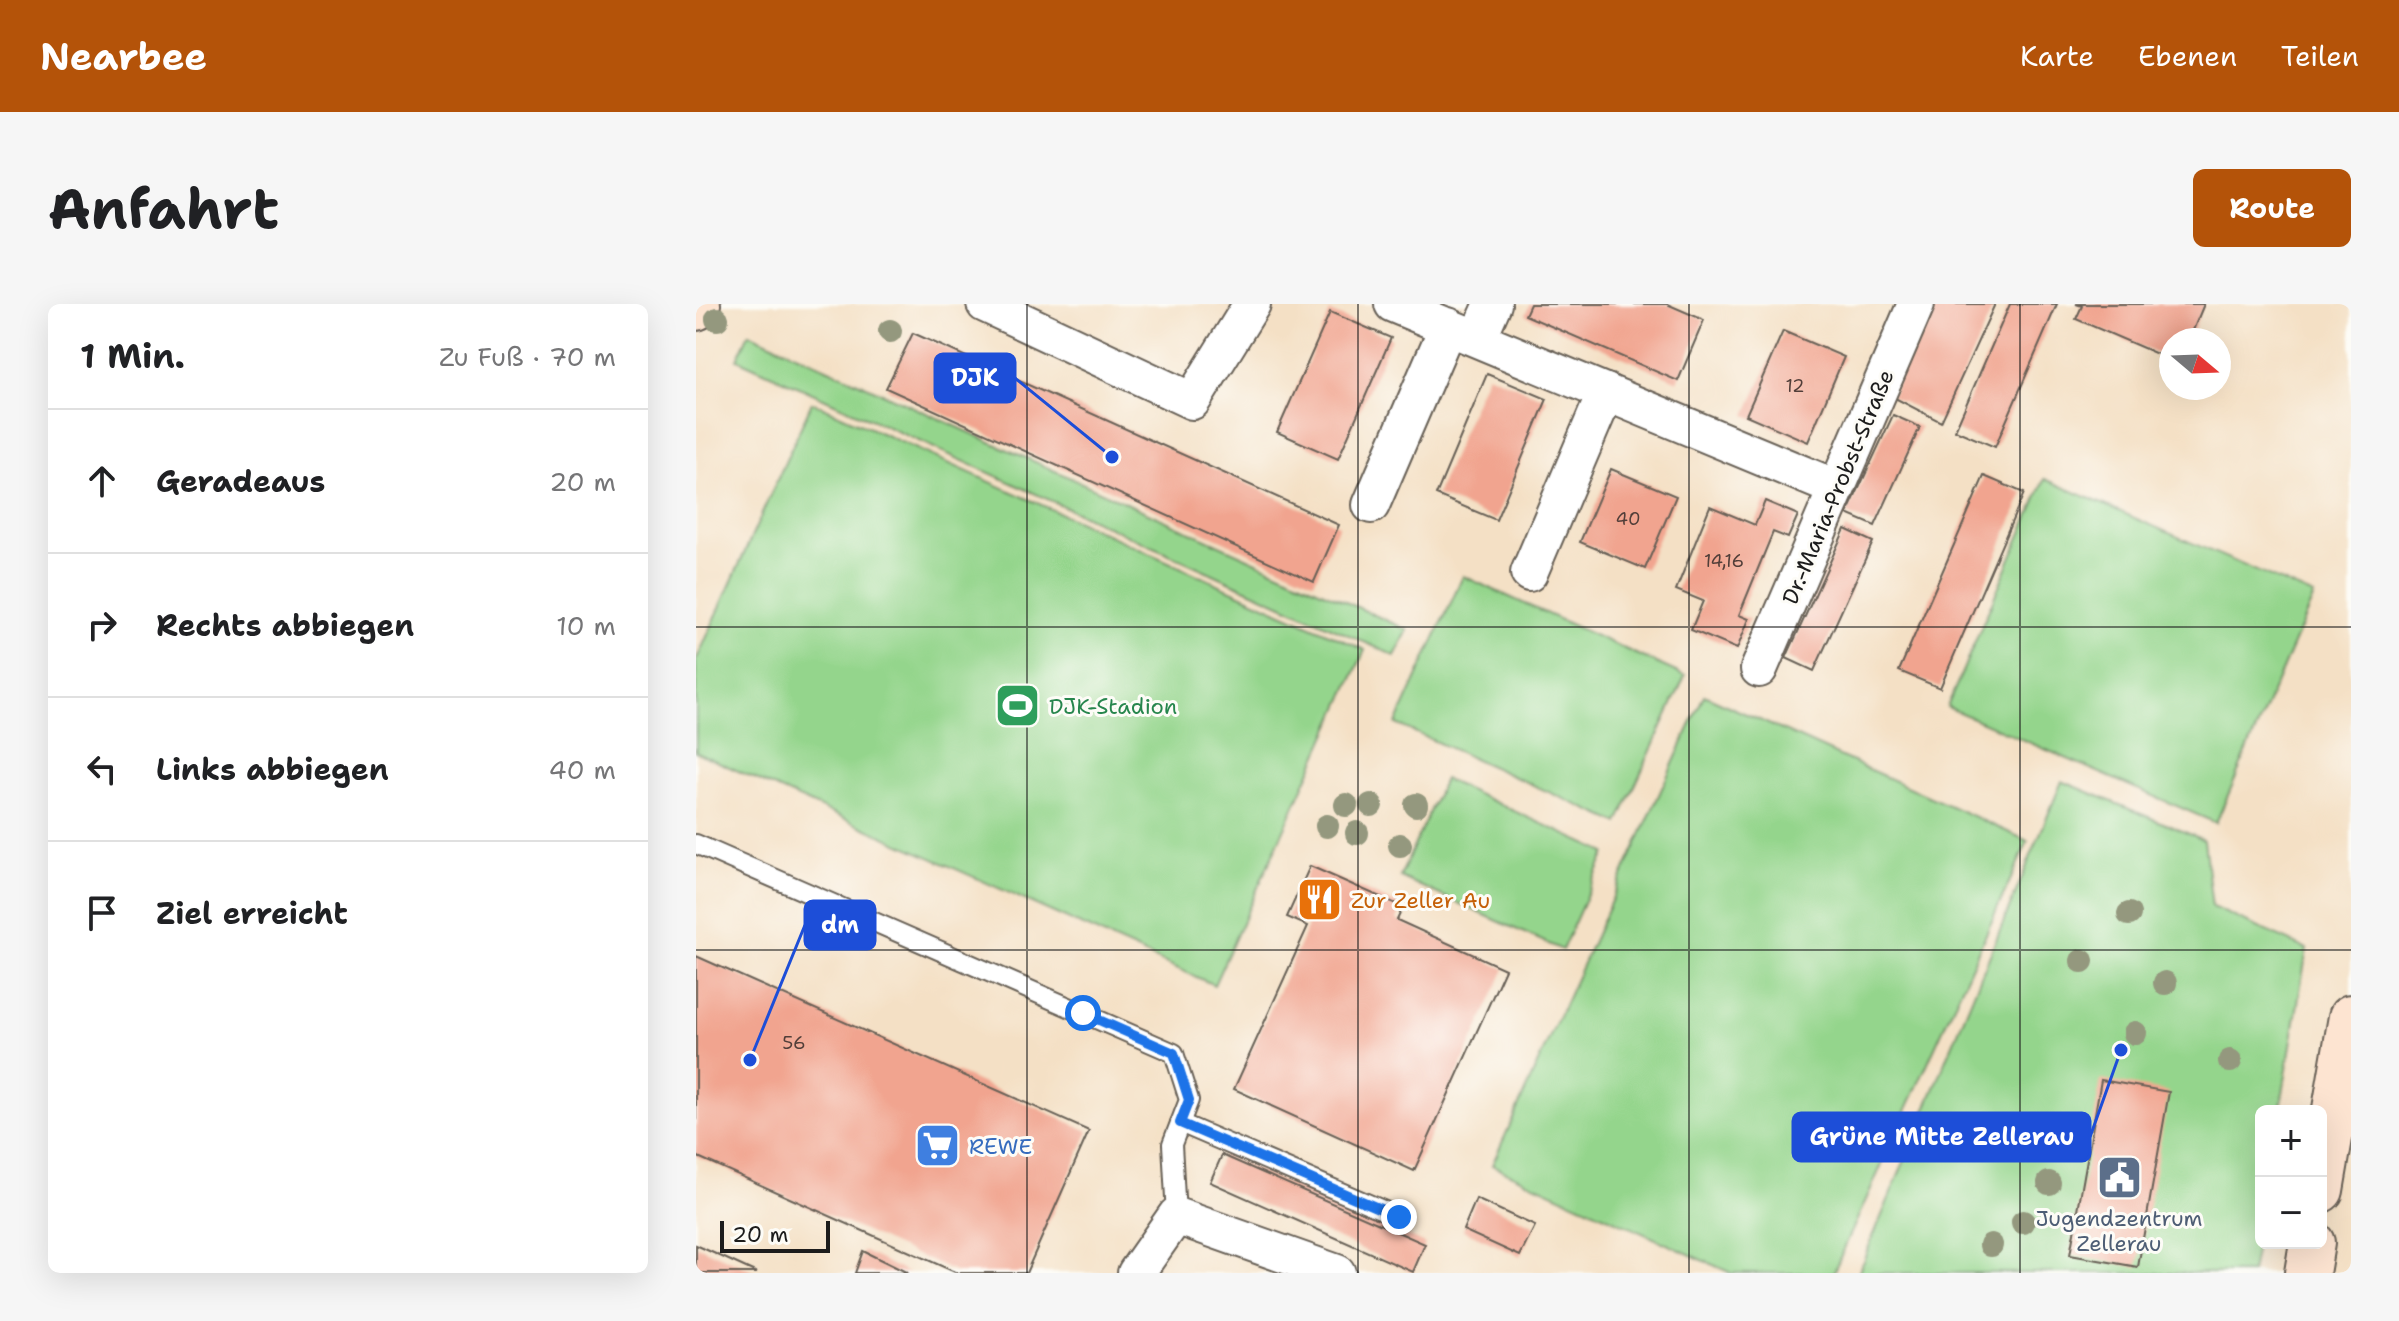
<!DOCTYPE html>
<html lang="de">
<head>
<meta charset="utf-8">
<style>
	body { margin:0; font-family:"Shantell Sans",sans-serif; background:#f6f6f6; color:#202124 }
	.controls { position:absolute; right:24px; bottom:24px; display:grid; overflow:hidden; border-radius:12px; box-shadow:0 8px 32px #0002 }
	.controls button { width:72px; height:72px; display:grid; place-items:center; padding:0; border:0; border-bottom:2px solid #e0e0e0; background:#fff; color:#202124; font:40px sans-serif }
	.compass { position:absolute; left:1463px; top:24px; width:72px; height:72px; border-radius:50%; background:#fff; box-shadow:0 8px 32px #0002; rotate:109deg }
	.scale { position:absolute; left:24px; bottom:20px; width:110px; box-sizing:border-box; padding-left:8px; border:4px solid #1c1c1c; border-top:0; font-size:22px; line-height:28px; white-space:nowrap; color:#1c1c1c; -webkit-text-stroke:6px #fdfcf7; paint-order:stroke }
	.stop { position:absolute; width:24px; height:24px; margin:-18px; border:6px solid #1a73e8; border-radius:50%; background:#fff }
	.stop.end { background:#1a73e8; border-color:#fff; box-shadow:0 2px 8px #0008 }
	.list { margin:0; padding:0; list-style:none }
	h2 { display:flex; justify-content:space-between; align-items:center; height:104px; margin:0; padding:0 32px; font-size:34px }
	h2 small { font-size:26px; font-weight:400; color:#757577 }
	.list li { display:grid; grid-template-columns:52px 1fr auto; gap:24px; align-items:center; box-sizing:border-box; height:144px; padding:0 32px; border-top:2px solid #e0e0e0 }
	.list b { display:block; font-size:30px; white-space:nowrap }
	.list em { font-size:26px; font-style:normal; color:#757577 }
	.icon { flex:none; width:44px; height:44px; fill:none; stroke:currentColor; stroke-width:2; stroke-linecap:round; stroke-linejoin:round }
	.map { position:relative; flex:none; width:1655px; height:969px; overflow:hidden; border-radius:12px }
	header { display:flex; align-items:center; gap:48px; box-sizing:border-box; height:112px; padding:0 40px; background:#b45309; color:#fff }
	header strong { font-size:38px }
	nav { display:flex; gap:44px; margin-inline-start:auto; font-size:28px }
	.intro { display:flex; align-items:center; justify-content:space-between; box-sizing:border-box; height:192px; padding:0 48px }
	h1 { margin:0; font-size:56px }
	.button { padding:20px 36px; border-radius:12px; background:#b45309; color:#fff; font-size:28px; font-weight:700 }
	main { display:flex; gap:48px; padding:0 48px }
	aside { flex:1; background:#fff; border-radius:12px; box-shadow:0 8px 32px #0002 }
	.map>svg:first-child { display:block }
</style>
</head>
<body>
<header>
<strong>Nearbee</strong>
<nav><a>Karte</a><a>Ebenen</a><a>Teilen</a></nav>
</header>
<div class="intro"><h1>Anfahrt</h1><a class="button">Route</a></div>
<main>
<aside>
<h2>1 Min.<small>Zu Fuß · 70 m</small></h2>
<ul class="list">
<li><svg class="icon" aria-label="ahead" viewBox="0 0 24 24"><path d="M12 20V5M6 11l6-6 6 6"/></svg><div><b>Geradeaus</b></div><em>20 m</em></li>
<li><svg class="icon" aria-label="right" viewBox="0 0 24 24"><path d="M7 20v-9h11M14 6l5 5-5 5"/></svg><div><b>Rechts abbiegen</b></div><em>10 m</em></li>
<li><svg class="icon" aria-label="left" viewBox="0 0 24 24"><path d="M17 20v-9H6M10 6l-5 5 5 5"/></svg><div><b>Links abbiegen</b></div><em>40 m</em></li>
<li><svg class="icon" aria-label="arrive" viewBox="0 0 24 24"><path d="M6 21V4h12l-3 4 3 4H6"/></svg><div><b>Ziel erreicht</b></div></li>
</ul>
</aside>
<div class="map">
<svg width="1655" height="969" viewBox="0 0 1655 969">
	<rect width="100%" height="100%" fill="#fdfcf7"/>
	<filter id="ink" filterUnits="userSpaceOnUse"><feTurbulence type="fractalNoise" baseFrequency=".0125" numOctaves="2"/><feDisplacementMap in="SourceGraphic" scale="16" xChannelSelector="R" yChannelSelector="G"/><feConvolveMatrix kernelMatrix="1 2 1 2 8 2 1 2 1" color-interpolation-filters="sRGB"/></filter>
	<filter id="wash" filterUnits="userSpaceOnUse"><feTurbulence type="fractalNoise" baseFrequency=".006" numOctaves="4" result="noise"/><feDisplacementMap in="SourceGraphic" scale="32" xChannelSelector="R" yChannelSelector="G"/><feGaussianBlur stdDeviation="1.8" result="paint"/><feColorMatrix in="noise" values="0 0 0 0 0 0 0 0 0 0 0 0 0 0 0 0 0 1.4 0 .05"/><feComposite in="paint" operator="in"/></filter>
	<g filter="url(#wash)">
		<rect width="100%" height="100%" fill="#f4e0c5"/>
		<!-- green -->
		<g fill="#94d58c" stroke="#587854" stroke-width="2">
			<polygon points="53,29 712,326 699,352 41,55"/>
			<polygon points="116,98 669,346 518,681 0,448 0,357"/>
			<polygon points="1349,175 1618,292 1520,519 1251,403"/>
			<polygon points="767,272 989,372 922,519 700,420"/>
			<polygon points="1008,391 1332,537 1137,969 1035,969 796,861"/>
			<polygon points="748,475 910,549 866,646 704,573"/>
			<polygon points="1366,477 1508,536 1516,603 1611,645 1584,807 1565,807 1565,915 1555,969 1162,969"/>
		</g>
		<g id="blocks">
			<!-- building -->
			<g fill="#f1a48f">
				<polygon points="834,0 971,0 1008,16 982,77 829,11"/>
				<polygon points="1235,0 1299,0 1245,118 1195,92"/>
				<polygon points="1314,0 1361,0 1299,143 1259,126"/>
				<polygon points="1380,0 1508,0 1493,36 1475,36 1475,56 1380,15 1386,2"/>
				<polygon points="634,8 695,34 642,155 581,128"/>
				<polygon points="1087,27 1148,53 1112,138 1050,111"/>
				<polygon points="217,29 643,221 618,278 190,84"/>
				<polygon points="791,70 851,95 800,216 740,191"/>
				<polygon points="1197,111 1224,123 1179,222 1151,210"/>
				<polygon points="915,165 980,192 949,265 884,238"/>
				<polygon points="1288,172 1328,189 1244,384 1203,367"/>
				<polygon points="1069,197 1102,211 1092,234 1077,228 1043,311 1053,315 1041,345 995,326 1007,297 980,286 1014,202 1059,221"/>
				<polygon points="1149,225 1177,238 1118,367 1090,354"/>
				<polygon points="614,562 707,603 701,616 809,665 718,867 538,785 612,622 591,613"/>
				<polygon points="0,652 393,827 330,969 261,969 0,852"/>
				<polygon points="1405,776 1473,788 1442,963 1374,951"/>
				<polygon points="526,851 729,940 717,968 514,878"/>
				<polygon points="780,895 839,922 824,952 767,926"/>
				<polygon points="0,941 61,969 0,969"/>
				<polygon points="167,947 212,969 159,969"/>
			</g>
		</g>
	</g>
	<g filter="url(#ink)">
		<use href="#blocks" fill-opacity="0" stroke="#686157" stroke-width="2"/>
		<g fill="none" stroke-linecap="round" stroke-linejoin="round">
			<defs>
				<g id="lane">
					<polyline points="0,540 478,749 493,796 476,840 480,912"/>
					<polyline points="484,819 703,913"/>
				</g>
				<g id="street">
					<polyline points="289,0 496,97 556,0"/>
					<polyline points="697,0 1140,184"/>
					<polyline points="782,34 797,0"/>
					<polyline points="675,201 752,22"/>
					<polyline points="833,269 910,88"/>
					<polyline points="1063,365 1220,0"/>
					<polyline points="440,969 480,912 641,969"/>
				</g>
				<g id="secondary">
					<polyline points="0,4 2,0"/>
					<polyline points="1625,886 1655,713"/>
					<polyline points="1611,969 1616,939"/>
				</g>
			</defs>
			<!-- lane casing -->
			<use href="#lane" stroke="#686157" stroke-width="22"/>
			<!-- street casing -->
			<use href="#street" stroke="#686157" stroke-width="40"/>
			<!-- secondary casing -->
			<use href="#secondary" stroke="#686157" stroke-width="48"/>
			<!-- lane -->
			<use href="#lane" stroke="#fff" stroke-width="18"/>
			<!-- street -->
			<use href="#street" stroke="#fff" stroke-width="36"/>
			<!-- secondary -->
			<use href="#secondary" stroke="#fde4d1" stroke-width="44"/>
		</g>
		<!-- trees -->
		<g fill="#94987e">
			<circle cx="21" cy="15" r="12"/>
			<circle cx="194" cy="27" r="12"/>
			<circle cx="650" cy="501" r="12"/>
			<circle cx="675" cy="501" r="12"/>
			<circle cx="720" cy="501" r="12"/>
			<circle cx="631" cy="522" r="12"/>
			<circle cx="661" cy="529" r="12"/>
			<circle cx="704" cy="541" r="12"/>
			<circle cx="1433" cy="610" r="12"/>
			<circle cx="1386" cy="657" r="12"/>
			<circle cx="1469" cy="679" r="12"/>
			<circle cx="1439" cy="729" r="12"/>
			<circle cx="1534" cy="757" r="12"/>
			<circle cx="1353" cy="879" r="12"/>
			<circle cx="1327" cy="918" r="12"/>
			<circle cx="1295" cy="941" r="12"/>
		</g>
	</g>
	<g fill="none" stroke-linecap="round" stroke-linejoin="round" filter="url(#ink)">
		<!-- route -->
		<polyline stroke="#1a73e8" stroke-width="10" points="387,709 478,749 493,796 484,819 703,913"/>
	</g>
	<!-- grid -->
	<path fill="none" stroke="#1c1c1c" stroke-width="2" stroke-opacity="0.55" d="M331,0V969M662,0V969M993,0V969M1324,0V969M0,323H1655M0,646H1655"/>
	<!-- icons -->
	<defs>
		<symbol id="stadium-square" viewBox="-11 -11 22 22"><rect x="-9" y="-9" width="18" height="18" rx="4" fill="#2e9e5b" stroke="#fdfcf7"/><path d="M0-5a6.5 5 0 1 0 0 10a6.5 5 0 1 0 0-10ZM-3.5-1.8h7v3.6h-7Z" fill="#fff"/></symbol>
		<symbol id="restaurant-square" viewBox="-11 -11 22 22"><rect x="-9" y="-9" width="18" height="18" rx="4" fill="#e8710a" stroke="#fdfcf7"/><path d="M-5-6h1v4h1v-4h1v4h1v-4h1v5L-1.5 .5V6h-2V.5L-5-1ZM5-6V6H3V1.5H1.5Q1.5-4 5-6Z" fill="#fff"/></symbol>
		<symbol id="supermarket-square" viewBox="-11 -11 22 22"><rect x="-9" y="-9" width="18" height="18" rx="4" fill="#3f7fe0" stroke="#fdfcf7"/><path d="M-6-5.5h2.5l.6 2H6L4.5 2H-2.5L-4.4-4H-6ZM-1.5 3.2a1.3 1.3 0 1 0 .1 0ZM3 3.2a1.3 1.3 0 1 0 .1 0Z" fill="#fff"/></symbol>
		<symbol id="civic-square" viewBox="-11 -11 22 22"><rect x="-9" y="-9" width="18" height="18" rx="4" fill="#5c6f8a" stroke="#fdfcf7"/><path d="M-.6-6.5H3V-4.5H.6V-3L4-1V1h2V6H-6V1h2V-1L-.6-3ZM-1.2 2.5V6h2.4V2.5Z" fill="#fff"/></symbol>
	</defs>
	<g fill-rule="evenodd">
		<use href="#stadium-square" x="296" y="376" width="51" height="51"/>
		<use href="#restaurant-square" x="598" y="570" width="51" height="51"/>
		<use href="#supermarket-square" x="216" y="816" width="51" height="51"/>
		<use href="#civic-square" x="1398" y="848" width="51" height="51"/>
	</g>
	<g text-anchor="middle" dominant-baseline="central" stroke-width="6" stroke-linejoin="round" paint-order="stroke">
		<!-- number labels -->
		<g font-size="18" fill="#513e39">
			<text x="1099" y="82">12</text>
			<text x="932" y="215">40</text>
			<text x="1028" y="257">14,16</text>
			<text x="98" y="739">56</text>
		</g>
		<!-- street labels -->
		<g font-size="22" fill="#1c1c1c" stroke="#fdfcf7">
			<text transform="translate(1142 183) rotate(-67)">Dr.-Maria-Probst-Straße</text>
		</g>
		<!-- leisure labels -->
		<g font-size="22" fill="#27864d" stroke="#fdfcf7" text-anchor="start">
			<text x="353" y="402">DJK-Stadion</text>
		</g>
		<!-- food labels -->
		<g font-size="22" fill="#c56008" stroke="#fdfcf7" text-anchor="start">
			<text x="655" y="596">Zur Zeller Au</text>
		</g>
		<!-- shop labels -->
		<g font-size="22" fill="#366cbe" stroke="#fdfcf7" text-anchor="start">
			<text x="273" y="842">REWE</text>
		</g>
		<!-- service labels -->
		<g font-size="22" fill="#4e5e75" stroke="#fdfcf7">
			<text x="1423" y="914">Jugendzentrum<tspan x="1423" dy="25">Zellerau</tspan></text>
		</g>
	</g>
	<!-- callouts -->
	<path fill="none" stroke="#1d4ed8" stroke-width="3" d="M416 153L319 74M54 756L109 621M1425 746L1394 833"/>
	<g fill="#1d4ed8" stroke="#fdfcf7" stroke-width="3">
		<circle cx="416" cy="153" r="8"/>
		<circle cx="54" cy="756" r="8"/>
		<circle cx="1425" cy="746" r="8"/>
	</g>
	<g fill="#1d4ed8" stroke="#1d4ed8" stroke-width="3">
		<rect x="239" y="50" width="80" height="48" rx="8"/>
		<rect x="109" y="597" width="70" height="48" rx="8"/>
		<rect x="1097" y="809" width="297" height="48" rx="8"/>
	</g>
	<g font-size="24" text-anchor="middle" font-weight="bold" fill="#fff">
		<text x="279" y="82">DJK</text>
		<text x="144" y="629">dm</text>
		<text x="1246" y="841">Grüne Mitte Zellerau</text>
	</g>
</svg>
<div class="controls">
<button>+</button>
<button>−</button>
</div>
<svg class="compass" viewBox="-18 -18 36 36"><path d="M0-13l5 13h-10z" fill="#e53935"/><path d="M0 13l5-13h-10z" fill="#757577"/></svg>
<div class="scale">20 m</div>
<div class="stop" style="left:387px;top:709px"></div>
<div class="stop end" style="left:703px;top:913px"></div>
</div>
</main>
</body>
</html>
